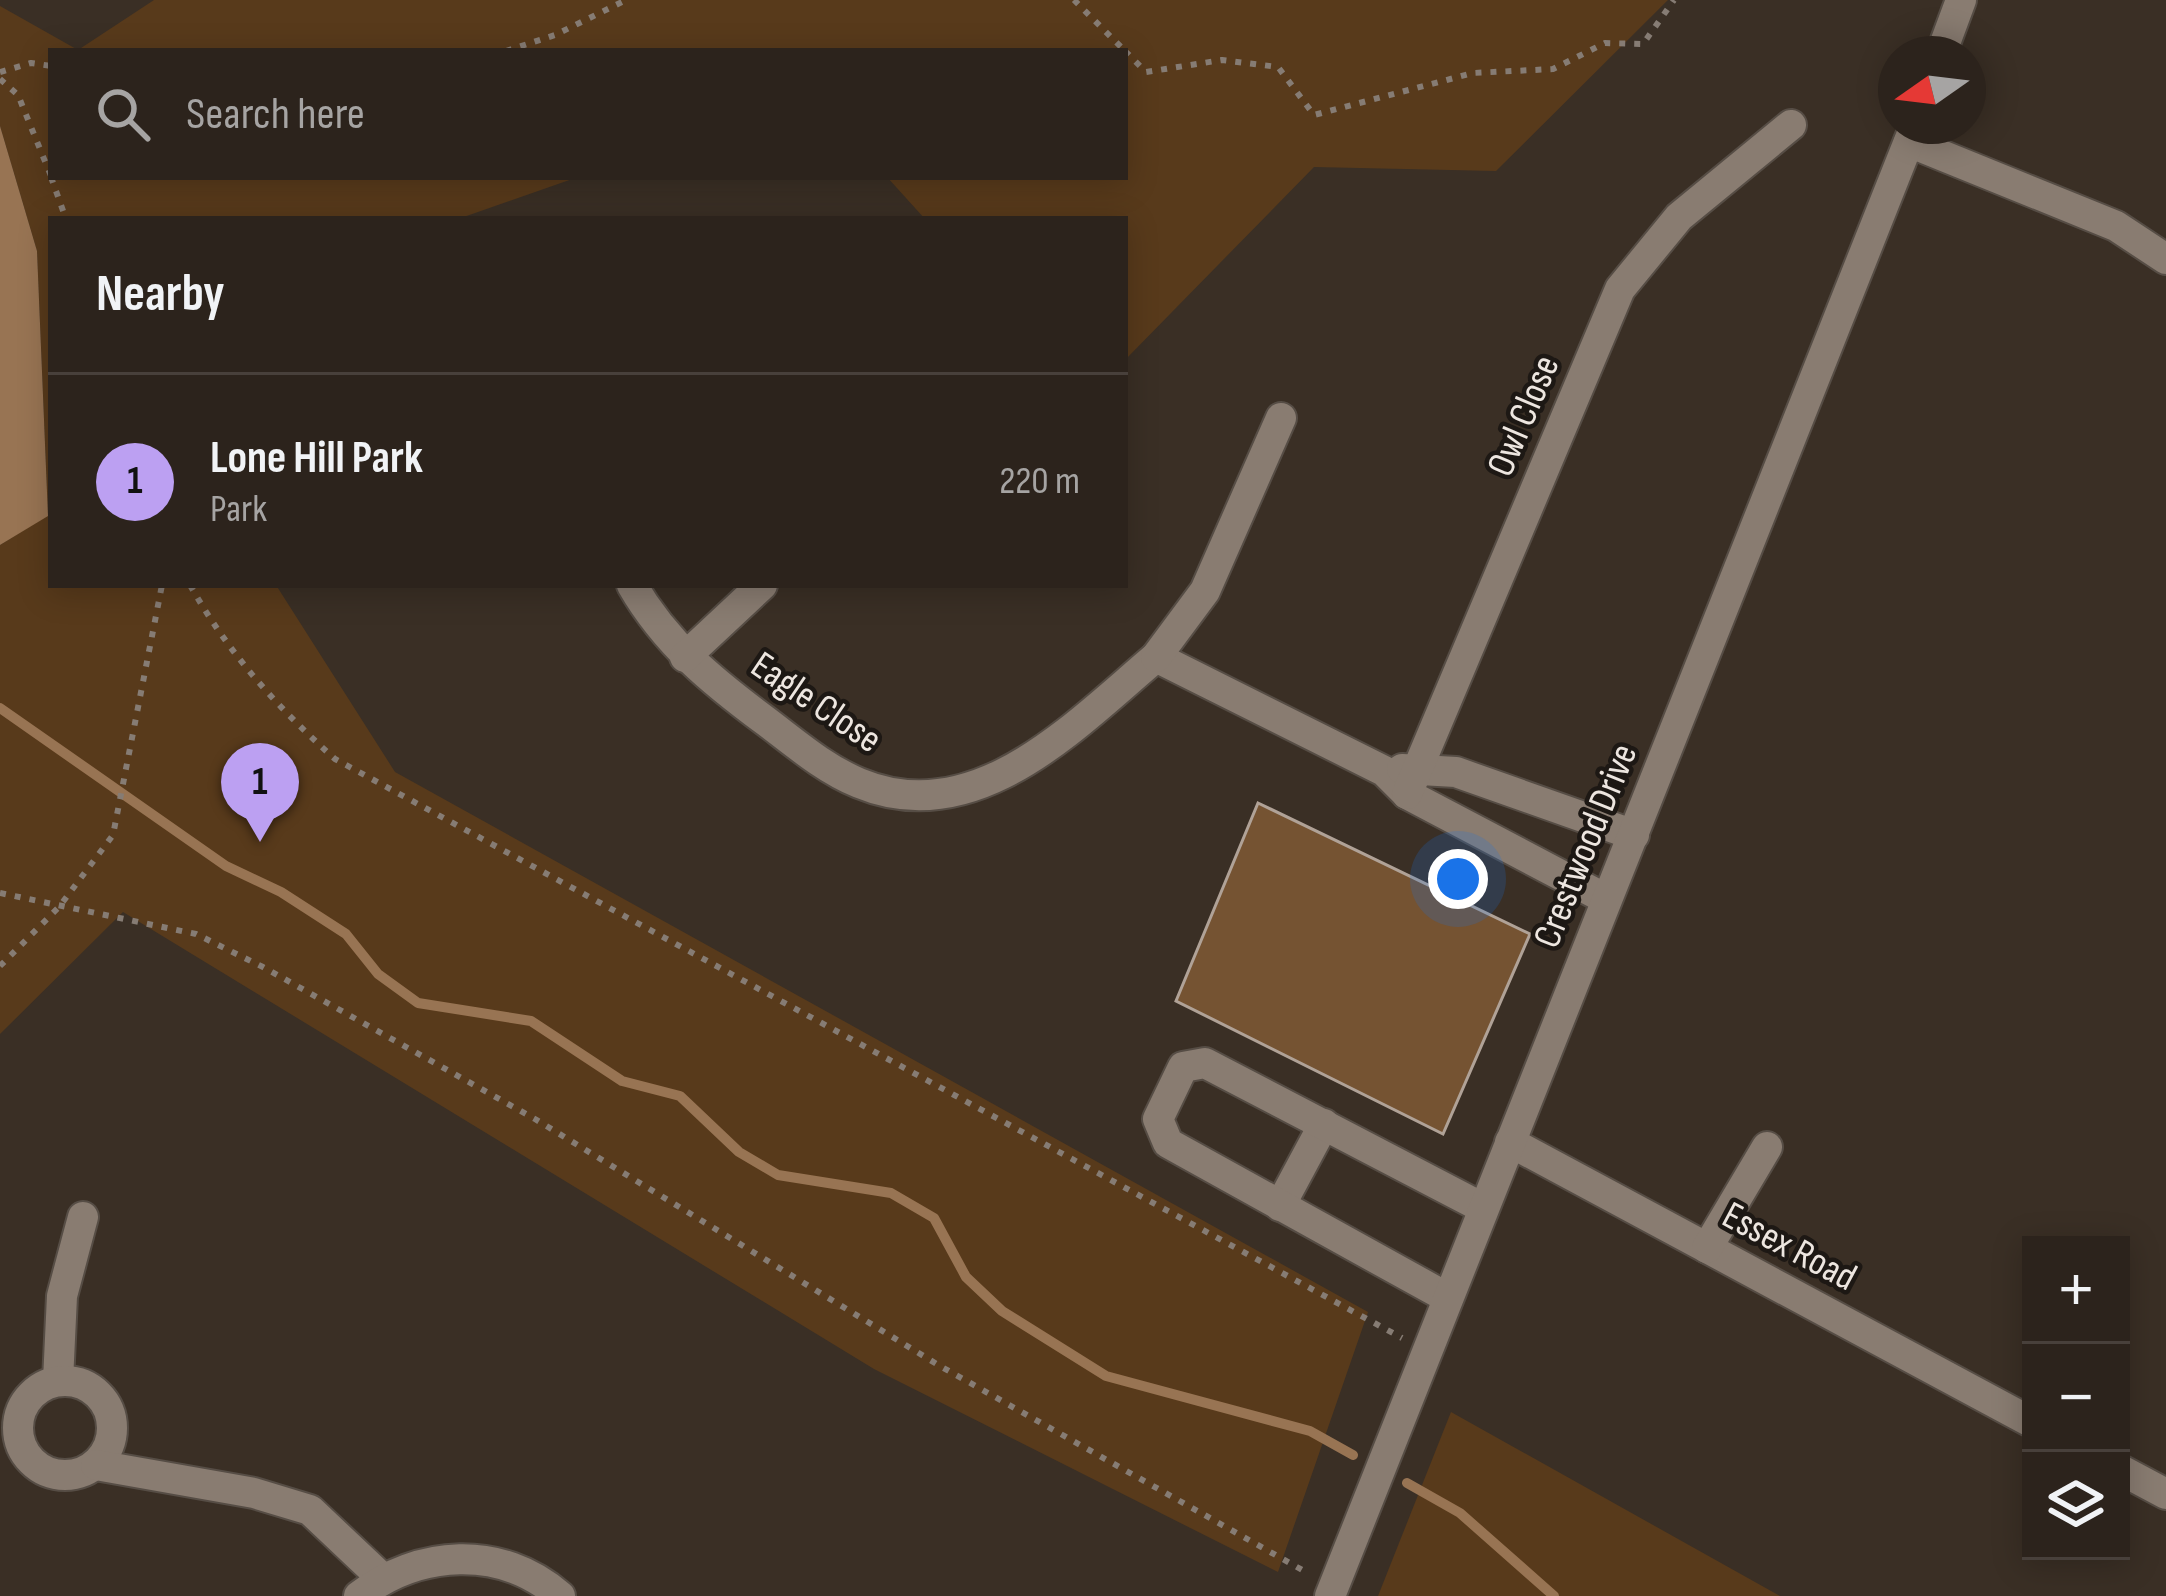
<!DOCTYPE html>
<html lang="en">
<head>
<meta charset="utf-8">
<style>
	body { margin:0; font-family:"Sofia Sans Condensed",sans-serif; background:#382f29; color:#f1f3f6 }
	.controls { position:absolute; right:36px; bottom:36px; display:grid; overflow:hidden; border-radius:0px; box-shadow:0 6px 30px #0003 }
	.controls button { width:108px; height:108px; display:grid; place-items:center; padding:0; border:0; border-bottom:3px solid #48403b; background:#2c231c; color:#f1f3f6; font:60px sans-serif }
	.compass { position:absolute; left:1878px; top:36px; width:108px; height:108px; border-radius:50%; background:#2c231c; box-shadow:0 6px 30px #0003; rotate:256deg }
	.you { position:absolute; left:1458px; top:879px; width:42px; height:42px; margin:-30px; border:9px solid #fff; border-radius:50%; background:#1a73e8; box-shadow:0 0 0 18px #1a73e833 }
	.badge { display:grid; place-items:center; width:78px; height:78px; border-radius:50%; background:#bca0f2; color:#111; font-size:39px; font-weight:700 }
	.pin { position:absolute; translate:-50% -99px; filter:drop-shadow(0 3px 6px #0008) }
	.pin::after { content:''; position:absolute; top:63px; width:42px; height:36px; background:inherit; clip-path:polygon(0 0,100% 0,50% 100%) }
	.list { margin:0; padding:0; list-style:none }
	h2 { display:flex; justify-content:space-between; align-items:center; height:156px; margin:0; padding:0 48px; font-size:51px }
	h2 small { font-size:39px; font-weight:400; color:#a6a4a3 }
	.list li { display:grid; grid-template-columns:78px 1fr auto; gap:36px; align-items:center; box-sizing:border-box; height:216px; padding:0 48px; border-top:3px solid #48403b }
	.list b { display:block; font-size:45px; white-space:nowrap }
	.list p { margin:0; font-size:39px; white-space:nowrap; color:#a6a4a3 }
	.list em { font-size:39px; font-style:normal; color:#a6a4a3 }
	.icon { flex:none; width:66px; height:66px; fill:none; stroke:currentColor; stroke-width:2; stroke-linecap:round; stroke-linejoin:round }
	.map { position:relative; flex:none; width:2166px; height:1596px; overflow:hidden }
	.search { position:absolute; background:#2c231c; box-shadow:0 6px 30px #0003; left:48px; top:48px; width:1080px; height:132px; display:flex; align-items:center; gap:30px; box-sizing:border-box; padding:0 42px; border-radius:0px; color:#a6a4a3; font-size:45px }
	.panel { position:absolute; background:#2c231c; box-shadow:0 6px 30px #0003; left:48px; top:216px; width:1080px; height:372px; border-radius:0px }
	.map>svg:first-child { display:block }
</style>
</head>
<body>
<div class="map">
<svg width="2166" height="1596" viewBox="0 0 2166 1596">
	<rect width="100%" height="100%" fill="#3a2f25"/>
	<!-- green -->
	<g fill="#583a1b">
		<polygon points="154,0 1668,0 1496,171 1314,167 1125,360 1125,219 925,219 887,177 1125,177 1125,51 51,51 51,177 578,177 458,219 51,219 51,585 276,585 395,772 1368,1312 1278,1572 874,1369 123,912 0,1034 0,545 48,515 37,251 0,126 0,6 78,50"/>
		<polygon points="1451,1412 1780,1596 1378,1596"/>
	</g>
	<!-- water -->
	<polygon fill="#987453" points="0,126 37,251 48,516 0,545"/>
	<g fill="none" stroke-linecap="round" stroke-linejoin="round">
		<!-- stream -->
		<g stroke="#987453" stroke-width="10">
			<polyline points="0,708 226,866 281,892 346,934 378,974 418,1003 531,1021 622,1081 680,1096 739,1152 778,1175 891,1193 934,1218 966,1277 1002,1311 1106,1376 1310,1431 1353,1455"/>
			<polyline points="1407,1483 1460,1513 1554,1596"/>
		</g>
	</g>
	<!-- building -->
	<polygon fill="#755332" stroke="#b0a297" stroke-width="3" points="1258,803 1530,934 1443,1134 1176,1001"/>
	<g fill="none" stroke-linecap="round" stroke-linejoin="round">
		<defs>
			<g id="minor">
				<polyline points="1941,54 1961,0"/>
				<polyline points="1909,142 2116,226 2166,259"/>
				<path d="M632,585C666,644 713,682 767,722C796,744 825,769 859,783C976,832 1075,725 1156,657L1384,771L1407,794L1606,899"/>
				<polyline points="685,657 762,585"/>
				<polyline points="1156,657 1205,591 1281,418"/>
				<polyline points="1402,769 1456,772 1634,835"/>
				<polyline points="1407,794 1620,289 1679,217 1791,125"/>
				<polyline points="1510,1142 2031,1422"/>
				<polyline points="1280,1206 1324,1124"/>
				<polyline points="1707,1248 1767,1147"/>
				<polyline points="1448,1298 1168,1143 1158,1119 1183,1067 1205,1063 1483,1208"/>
				<polyline points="58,1381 62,1296 83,1217"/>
				<circle cx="65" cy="1428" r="47"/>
				<polyline points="96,1465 254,1493 310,1510 382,1578"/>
				<polyline points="2121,1470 2166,1494"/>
				<path d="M359,1596C418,1550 501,1544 560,1596"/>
				<polyline points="1330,1596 1915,126"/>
			</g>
		</defs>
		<!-- minor casing -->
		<use href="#minor" stroke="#564d45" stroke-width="34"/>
		<!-- path -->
		<g stroke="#867c74" stroke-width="6" stroke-dasharray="6 9" stroke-linecap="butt">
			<polyline points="1074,0 1125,51"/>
			<polyline points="506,51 555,35 626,0"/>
			<polyline points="1125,51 1146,72 1222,60 1278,67 1314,115 1473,73 1553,69 1605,43 1643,44 1674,0"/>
			<polyline points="0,72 31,63 51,66"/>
			<polyline points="0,79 18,95 51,176"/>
			<polyline points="51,177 66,219"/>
			<path d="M190,585C229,654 276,706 335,759L1402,1338"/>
			<polyline points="0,893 196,934 263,967 535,1119 940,1366 1304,1571"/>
			<polyline points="0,966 59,907 113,835 162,585"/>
		</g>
		<!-- minor -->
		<use href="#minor" stroke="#897c71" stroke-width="30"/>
	</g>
	<g text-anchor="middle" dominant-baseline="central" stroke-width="9" stroke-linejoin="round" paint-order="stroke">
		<!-- street labels -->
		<g font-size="39" fill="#ede6e0" stroke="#1d1814">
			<text transform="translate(1524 416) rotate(-67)">Owl Close</text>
			<text transform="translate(816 703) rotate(34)">Eagle Close</text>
			<text transform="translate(1586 846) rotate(-68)">Crestwood Drive</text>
			<text transform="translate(1789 1247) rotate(28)">Essex Road</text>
		</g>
	</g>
</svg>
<div class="controls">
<button>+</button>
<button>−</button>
<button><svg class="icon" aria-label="layers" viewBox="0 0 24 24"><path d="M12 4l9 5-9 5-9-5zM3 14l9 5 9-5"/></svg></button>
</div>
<svg class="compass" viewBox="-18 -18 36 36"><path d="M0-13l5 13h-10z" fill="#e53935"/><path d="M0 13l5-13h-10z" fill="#a6a4a3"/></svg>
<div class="you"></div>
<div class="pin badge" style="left:260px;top:842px">1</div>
<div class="search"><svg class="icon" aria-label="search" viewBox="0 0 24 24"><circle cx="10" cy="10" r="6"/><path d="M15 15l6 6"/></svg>Search here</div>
<section class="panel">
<h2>Nearby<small></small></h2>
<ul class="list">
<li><span class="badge">1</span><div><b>Lone Hill Park</b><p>Park</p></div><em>220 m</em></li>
</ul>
</section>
</div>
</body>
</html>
